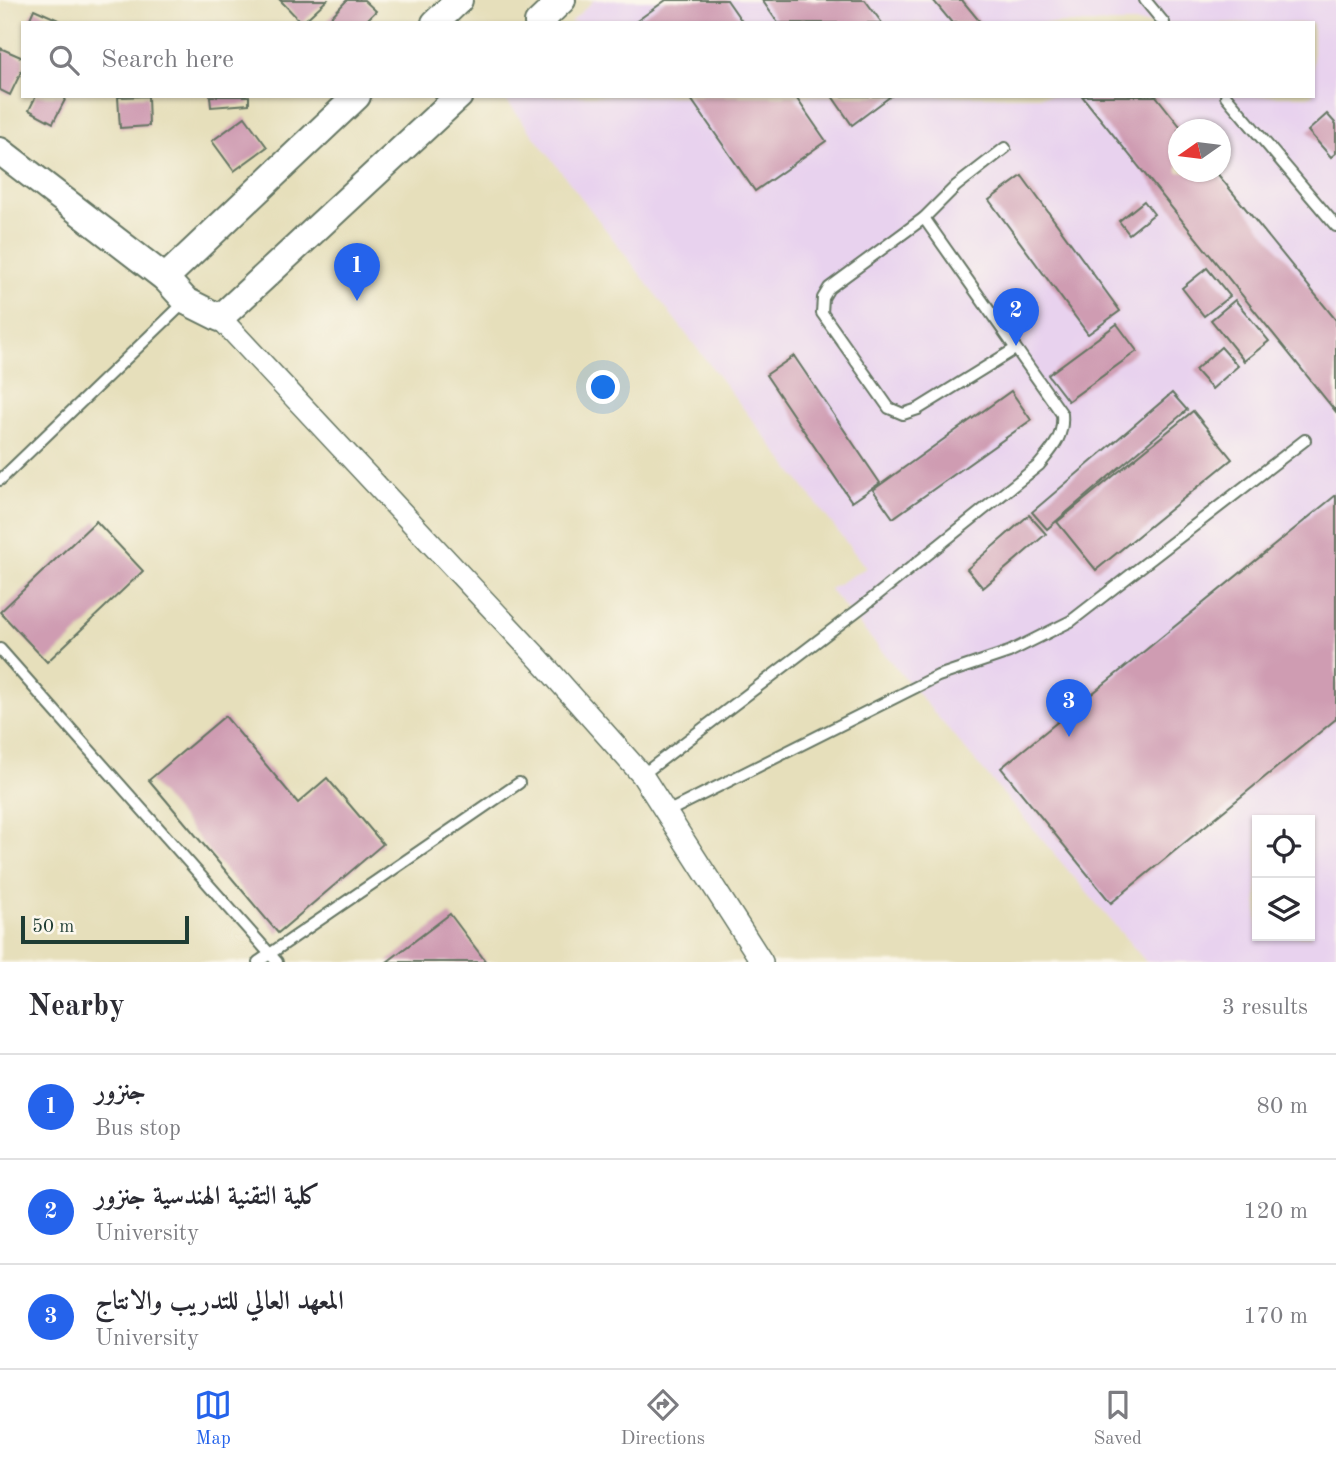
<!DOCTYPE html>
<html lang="en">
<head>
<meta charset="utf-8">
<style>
	body { margin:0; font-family:"Old Standard TT",Amiri,serif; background:#f2f2f3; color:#2b2b33 }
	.controls { position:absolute; right:21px; bottom:21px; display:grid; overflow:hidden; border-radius:0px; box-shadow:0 2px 5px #0004 }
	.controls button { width:63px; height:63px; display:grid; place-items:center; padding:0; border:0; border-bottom:2px solid #e1e1e2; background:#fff; color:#2b2b33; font:35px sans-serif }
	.compass { position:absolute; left:1168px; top:119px; width:63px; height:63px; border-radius:50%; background:#fff; box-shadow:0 2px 5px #0004; rotate:256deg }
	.scale { position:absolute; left:21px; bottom:18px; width:168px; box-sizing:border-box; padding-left:7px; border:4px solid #1f3d34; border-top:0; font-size:19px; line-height:24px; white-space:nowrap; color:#1f3d34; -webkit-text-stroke:5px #fbf7ec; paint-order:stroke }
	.you { position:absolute; left:604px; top:388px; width:24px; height:24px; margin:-18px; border:5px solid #fff; border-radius:50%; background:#1a73e8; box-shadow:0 0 0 10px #1a73e833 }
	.badge { display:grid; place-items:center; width:46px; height:46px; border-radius:50%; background:#2563eb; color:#fff; font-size:23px; font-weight:700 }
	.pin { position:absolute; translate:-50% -58px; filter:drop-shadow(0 2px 4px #0008) }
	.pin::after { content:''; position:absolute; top:37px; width:24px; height:21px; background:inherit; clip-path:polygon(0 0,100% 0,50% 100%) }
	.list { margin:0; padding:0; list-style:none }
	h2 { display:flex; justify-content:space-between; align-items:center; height:91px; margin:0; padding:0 28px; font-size:30px }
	h2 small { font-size:23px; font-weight:400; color:#7c7c81 }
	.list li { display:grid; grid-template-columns:46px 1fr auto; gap:21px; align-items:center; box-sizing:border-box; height:105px; padding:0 28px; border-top:2px solid #e1e1e2 }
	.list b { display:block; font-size:26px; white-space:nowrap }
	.list p { margin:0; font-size:23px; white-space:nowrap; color:#7c7c81 }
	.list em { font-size:23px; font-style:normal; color:#7c7c81 }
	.icon { flex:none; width:38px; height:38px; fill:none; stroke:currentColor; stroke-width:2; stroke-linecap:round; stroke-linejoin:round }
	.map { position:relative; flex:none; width:1336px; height:962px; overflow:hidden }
	.search { position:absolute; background:#fff; box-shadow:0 2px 5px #0004; left:21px; right:21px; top:21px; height:77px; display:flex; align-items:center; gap:18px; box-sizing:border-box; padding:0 24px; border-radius:0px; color:#7c7c81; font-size:26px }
	.sheet { height:406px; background:#fff }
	nav { display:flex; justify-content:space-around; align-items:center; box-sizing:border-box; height:98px; border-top:2px solid #e1e1e2; background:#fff; font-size:19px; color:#7c7c81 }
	nav a { display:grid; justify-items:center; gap:4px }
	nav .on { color:#2563eb }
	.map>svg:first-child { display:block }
</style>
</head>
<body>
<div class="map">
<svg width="1336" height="962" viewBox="0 0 1336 962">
	<rect width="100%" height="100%" fill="#fbf7ec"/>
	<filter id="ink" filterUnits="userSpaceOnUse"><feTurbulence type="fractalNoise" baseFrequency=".0143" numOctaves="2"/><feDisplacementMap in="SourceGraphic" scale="14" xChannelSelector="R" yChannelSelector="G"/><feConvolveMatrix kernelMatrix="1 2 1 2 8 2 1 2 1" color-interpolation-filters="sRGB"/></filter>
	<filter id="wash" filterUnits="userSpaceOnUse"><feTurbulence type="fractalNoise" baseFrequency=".00686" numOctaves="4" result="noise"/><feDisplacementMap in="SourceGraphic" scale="28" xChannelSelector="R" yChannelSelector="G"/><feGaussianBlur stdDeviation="1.57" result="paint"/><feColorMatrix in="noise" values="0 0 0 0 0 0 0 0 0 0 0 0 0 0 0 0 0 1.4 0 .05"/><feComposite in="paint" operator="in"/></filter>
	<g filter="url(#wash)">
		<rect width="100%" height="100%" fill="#e6dfbb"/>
		<!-- built -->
		<path fill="#e8d2ee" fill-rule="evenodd" d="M594,0H1336V962H1146L829,589L866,568L503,96H1313V23H570ZM1178,130H1220V172H1178ZM1257,820H1310V936H1257Z"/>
		<g id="blocks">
			<!-- building -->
			<g fill="#cf9cb2">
				<polygon points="280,0 327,0 302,23"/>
				<polygon points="347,0 364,0 376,11 364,23 331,23 328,20"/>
				<polygon points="666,0 727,0 743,23 634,23"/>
				<polygon points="762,0 865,0 882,23 778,23"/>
				<polygon points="933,0 962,0 981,23 952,23"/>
				<polygon points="34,9 65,23 28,23"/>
				<polygon points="0,48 23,58 23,68 10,95 0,90"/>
				<polygon points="36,96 67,96 53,123 29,110"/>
				<polygon points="148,96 149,126 120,128 118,97"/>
				<polygon points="210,96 249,96 249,104 211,107"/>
				<polygon points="689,96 795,96 826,141 755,191"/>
				<polygon points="832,96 891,96 852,125"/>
				<polygon points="1082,96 1156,96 1183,130 1178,130 1178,172 1216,172 1336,320 1336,412"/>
				<polygon points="1327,114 1336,124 1336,153 1331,157 1308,131"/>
				<polygon points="245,117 267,147 234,171 212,141"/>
				<polygon points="1022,176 1120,311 1088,334 989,200"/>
				<polygon points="1144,201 1154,214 1129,234 1119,221"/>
				<polygon points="1207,268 1230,296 1204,316 1182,288"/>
				<polygon points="1235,300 1269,341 1244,361 1211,320"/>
				<polygon points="1117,324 1137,351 1068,401 1048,375"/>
				<polygon points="1221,347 1238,366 1212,389 1195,370"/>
				<polygon points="794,356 880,483 852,502 766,375"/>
				<polygon points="1011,391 1031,420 893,518 873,490"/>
				<polygon points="1172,393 1187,410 1047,529 1032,512"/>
				<polygon points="1193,411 1232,459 1096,570 1057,522"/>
				<polygon points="1336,495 1336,719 1111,903 1001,768"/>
				<polygon points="1029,515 1046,534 983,588 967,569"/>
				<polygon points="96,521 143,571 47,662 0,612"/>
				<polygon points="225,716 298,803 327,778 383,844 278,933 149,780"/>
				<polygon points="450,914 486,962 387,962"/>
			</g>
		</g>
	</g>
	<g filter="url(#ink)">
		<use href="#blocks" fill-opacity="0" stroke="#657663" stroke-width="2"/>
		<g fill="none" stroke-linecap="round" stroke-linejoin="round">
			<defs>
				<g id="service">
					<polyline points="1145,0 1164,23"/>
					<polyline points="1226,96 1336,226"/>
					<polyline points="1005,148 956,186 924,218 829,288 823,298 822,313 889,408 903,414 918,409 1015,349"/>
					<polyline points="0,480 186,301"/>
					<polyline points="0,649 277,962"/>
					<path d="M642,775L862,607L1039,465C1053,448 1064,437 1062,414L924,218"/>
					<polyline points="665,813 938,676 1009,652 1071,621 1305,440"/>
					<polyline points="258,962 519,783"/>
				</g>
				<polyline id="minor" points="220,318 540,660 642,775 762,962"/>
				<g id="tertiary">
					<polyline points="435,23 459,0"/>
					<polyline points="538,23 562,0"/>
					<polyline points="0,151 165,278 186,301 220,318 459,96"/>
					<polyline points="165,278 357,96"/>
				</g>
			</defs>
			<!-- service casing -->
			<use href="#service" stroke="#657663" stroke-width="14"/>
			<!-- minor casing -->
			<use href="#minor" stroke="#657663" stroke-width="24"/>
			<!-- tertiary casing -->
			<use href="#tertiary" stroke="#657663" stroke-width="30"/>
			<!-- service -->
			<use href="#service" stroke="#fff" stroke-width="10"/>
			<!-- minor -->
			<use href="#minor" stroke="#fff" stroke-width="21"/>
			<!-- tertiary -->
			<use href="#tertiary" stroke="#fff" stroke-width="26"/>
		</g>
	</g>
</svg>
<div class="controls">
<button><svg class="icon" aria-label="locate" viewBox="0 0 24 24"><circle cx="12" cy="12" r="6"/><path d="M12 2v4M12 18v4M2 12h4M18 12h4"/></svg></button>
<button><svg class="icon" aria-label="layers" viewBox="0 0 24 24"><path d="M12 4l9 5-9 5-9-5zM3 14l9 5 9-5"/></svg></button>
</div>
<svg class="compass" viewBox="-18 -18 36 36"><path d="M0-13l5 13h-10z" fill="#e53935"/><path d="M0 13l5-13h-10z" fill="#7c7c81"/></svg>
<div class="scale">50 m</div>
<div class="you"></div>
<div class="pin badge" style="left:357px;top:301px">1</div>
<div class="pin badge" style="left:1016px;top:346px">2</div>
<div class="pin badge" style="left:1069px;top:737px">3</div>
<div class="search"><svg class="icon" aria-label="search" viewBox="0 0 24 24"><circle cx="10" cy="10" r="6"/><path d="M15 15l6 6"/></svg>Search here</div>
</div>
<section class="sheet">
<h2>Nearby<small>3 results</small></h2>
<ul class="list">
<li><span class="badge">1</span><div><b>جنزور</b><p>Bus stop</p></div><em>80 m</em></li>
<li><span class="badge">2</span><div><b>كلية التقنية الهندسية جنزور</b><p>University</p></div><em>120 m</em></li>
<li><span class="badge">3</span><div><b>المعهد العالي للتدريب والانتاج</b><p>University</p></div><em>170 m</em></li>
</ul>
</section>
<nav>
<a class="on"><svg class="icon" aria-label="map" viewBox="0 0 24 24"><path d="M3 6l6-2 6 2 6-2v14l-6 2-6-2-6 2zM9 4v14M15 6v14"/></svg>Map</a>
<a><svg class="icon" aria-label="directions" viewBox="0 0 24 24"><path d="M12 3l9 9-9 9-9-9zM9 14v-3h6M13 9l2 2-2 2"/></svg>Directions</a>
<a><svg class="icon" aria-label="saved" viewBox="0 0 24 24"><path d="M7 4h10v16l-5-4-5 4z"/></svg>Saved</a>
</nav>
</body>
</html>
